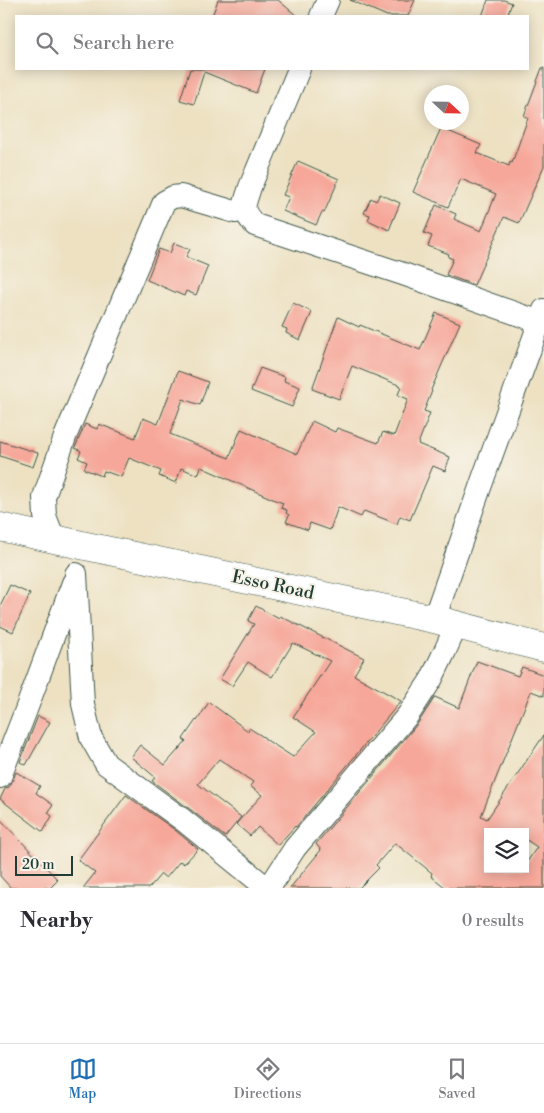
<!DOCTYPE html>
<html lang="en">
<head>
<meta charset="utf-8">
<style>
	body { margin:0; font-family:"Libre Bodoni",serif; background:#f7f7f7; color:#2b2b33 }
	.controls { position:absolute; right:15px; bottom:15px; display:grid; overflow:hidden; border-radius:0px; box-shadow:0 2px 12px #0003 }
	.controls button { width:45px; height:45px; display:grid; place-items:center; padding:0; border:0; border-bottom:1px solid #e1e1e2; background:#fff; color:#2b2b33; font:25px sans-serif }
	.compass { position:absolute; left:424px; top:85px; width:45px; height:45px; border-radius:50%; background:#fff; box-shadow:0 2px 12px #0003; rotate:112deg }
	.scale { position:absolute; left:15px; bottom:12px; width:58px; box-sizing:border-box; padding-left:5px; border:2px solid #1f3d34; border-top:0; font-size:14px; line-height:18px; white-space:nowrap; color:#1f3d34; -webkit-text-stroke:4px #f7f3e8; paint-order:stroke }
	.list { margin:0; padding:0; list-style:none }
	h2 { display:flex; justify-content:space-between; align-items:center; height:65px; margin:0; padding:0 20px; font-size:21px }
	h2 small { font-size:16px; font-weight:400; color:#7c7c81 }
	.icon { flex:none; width:28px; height:28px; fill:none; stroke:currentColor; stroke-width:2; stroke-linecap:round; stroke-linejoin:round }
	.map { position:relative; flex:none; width:544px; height:888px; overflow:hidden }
	.search { position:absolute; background:#fff; box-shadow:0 2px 12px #0003; left:15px; right:15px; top:15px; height:55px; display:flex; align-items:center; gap:12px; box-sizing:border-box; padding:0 18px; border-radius:0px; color:#7c7c81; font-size:19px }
	.sheet { height:155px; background:#fff }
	nav { display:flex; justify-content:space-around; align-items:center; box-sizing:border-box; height:70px; border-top:1px solid #e1e1e2; background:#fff; font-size:14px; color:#7c7c81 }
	nav a { display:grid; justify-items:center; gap:2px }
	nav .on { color:#1f6fb2 }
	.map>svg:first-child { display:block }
</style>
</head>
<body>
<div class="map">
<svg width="544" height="888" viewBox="0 0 544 888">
	<rect width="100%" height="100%" fill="#f7f3e8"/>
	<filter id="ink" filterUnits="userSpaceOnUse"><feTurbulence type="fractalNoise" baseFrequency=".02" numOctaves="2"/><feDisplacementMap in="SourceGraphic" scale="10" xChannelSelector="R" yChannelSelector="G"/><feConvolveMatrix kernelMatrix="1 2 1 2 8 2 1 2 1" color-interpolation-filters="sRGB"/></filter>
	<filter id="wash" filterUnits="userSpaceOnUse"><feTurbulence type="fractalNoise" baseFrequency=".0096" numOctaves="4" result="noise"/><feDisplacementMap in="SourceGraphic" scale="20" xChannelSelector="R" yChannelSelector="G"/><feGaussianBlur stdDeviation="1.12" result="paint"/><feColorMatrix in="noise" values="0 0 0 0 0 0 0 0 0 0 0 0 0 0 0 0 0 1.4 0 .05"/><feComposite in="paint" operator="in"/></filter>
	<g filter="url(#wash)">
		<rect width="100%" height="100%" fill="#ede1c2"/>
		<g id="blocks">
			<!-- building -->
			<g fill="#f6a79a" fill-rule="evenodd">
				<polygon points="218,0 278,0 297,16 212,16"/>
				<polygon points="350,0 415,0 408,16 387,16"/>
				<polygon points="488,0 504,0 512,3 507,16 482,16"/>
				<polygon points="542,68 544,68 544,166 519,223 504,217 474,285 446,275 453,259 448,257 449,254 428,246 432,236 424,233 436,205 456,214 454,219 481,231 496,194 461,179 448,207 413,192 441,128 481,145 477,153 509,166 510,162 512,163 528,118 524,116"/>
				<polygon points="190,69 265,69 256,93 204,72 194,104 180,100"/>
				<polygon points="298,161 339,179 324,213 322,212 316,225 283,211 289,197 283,195"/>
				<polygon points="380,194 400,203 389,230 368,220 370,215 364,213 371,198 376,201"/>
				<polygon points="174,243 190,249 186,257 208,266 196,295 186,291 184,296 147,280 159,249 170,253"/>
				<polygon points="293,303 312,312 300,340 286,333 287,329 282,327"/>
				<polygon points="436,313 460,323 431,390 432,391 424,411 430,413 418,444 450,457 445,471 433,466 410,520 400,516 397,524 364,511 361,517 338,507 330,530 310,523 308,530 286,522 289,515 286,513 287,510 281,508 283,503 275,500 201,467 198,475 181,468 176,483 159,476 161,471 129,458 121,477 104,471 102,476 84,469 87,462 78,458 81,451 75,448 85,424 97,429 99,424 135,438 143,418 158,424 178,371 208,382 200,405 183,399 170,434 229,458 241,429 297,454 312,421 335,432 337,428 378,443 383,432 394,436 408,399 398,395 401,386 352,366 339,399 312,389 338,317 359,327 360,325 420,350"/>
				<polygon points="260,368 285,377 284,381 300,387 292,407 251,391"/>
				<polygon points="0,441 38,453 33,467 0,456"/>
				<polygon points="10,585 30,594 13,632 0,626 0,606"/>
				<polygon points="256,606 279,619 280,616 364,658 354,675 401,701 296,827 295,826 278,845 258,827 250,836 236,824 262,795 250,786 253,782 219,759 198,784 241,817 225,837 191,810 152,781 155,777 131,757 140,745 165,765 186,741 183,739 196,720 197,721 209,702 248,731 249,728 265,738 265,739 293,757 316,732 293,717 330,661 293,643 272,677 248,662 232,686 220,679 254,624 248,621"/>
				<path d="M477,661L518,676L522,667L544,675V696L531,691L481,816L487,819L544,735V888H446L431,876L432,873L395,843L376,865L379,868L359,888H290L321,850L316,844L418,723L435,697L459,708ZM488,832H525V839L537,847L525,865V869H488Z"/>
				<polygon points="38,716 50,722 26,765 20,762"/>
				<polygon points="16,772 40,786 36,793 53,805 48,813 52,816 43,832 0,799 5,789 9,787 12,782"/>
				<polygon points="126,795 175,830 198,849 184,864 180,861 166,878 161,874 149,888 83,888 95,873 78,860"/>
				<polygon points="0,819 58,880 50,888 11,888 0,876"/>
			</g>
		</g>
	</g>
	<g filter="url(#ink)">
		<use href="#blocks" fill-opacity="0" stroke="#3e5649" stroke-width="1"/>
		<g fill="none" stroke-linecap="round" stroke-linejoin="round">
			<defs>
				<g id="minor">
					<polyline points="321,16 328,0"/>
					<path d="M299,69L250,187C244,207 240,209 255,225L403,274L540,322"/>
					<polyline points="54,539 45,516 44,497 65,437 164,202 173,197 181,196 235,212 244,209"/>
					<polyline points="76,574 83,704 91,738 106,764 183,820 267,888"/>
					<polyline points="434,619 484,476 544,310"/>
					<polyline points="0,777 26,710 73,583"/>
					<polyline points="269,888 295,848 408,715 431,680 445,651 457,624"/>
				</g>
				<polyline id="tertiary" points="0,527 86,546 434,619 544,648"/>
			</defs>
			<!-- minor casing -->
			<use href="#minor" stroke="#3e5649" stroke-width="24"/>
			<!-- tertiary casing -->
			<use href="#tertiary" stroke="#3e5649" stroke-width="29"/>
			<!-- minor -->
			<use href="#minor" stroke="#fff" stroke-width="22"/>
			<!-- tertiary -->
			<use href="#tertiary" stroke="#fff" stroke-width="28"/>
		</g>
	</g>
	<g text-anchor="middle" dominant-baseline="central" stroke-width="4" stroke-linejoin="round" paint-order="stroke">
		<!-- street labels -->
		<g font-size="18" fill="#1f3d34" stroke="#f7f3e8">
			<text transform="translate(273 585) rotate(12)">Esso Road</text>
		</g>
	</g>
</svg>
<div class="controls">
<button><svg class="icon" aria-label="layers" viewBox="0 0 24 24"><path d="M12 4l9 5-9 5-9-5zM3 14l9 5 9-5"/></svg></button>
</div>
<svg class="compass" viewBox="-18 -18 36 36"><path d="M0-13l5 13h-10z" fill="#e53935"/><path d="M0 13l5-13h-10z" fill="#7c7c81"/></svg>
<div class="scale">20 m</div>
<div class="search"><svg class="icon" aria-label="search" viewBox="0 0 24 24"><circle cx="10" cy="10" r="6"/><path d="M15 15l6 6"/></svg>Search here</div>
</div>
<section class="sheet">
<h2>Nearby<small>0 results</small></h2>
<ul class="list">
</ul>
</section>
<nav>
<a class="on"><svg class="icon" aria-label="map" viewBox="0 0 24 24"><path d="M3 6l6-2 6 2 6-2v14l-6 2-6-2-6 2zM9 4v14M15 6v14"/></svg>Map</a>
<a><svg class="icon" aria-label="directions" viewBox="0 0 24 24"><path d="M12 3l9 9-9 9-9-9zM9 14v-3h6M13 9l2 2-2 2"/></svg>Directions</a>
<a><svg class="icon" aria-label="saved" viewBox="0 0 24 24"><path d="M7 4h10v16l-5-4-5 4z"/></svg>Saved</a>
</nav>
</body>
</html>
